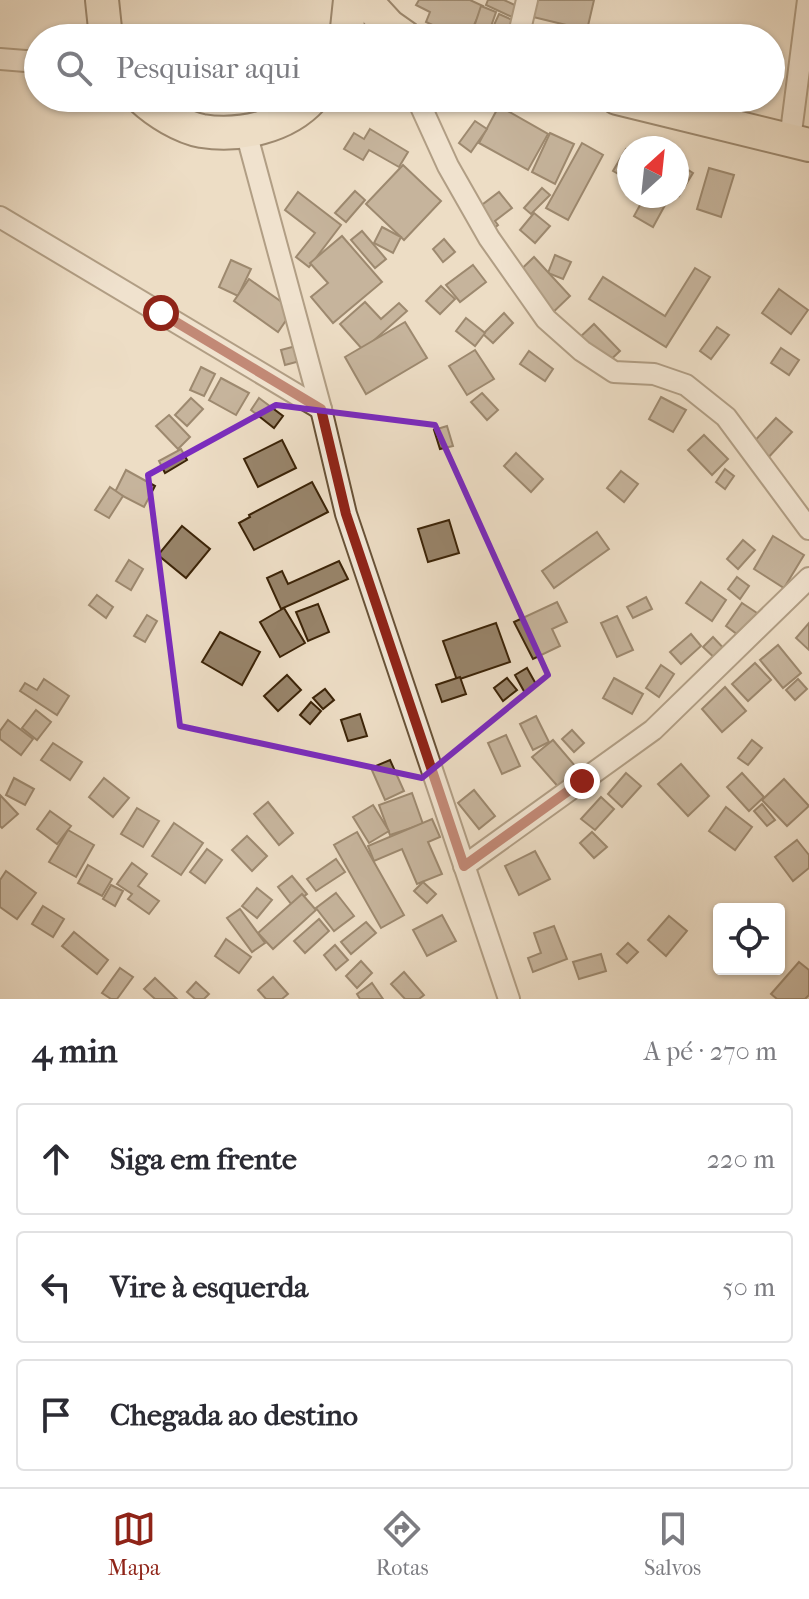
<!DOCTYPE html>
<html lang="pt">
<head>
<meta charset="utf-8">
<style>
	body { margin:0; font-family:"IM FELL French Canon",serif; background:#f7f7f7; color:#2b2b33 }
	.controls { position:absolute; right:24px; bottom:24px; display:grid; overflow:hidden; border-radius:8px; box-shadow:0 2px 6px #0004 }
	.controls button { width:72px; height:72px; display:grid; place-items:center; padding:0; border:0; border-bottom:2px solid #e1e1e2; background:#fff; color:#2b2b33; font:40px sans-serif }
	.compass { position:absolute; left:617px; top:136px; width:72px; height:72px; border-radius:50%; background:#fff; box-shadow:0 2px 6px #0004; rotate:27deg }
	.stop { position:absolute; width:24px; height:24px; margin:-18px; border:6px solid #8f2418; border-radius:50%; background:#fff }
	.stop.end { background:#8f2418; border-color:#fff; box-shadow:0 2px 8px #0008 }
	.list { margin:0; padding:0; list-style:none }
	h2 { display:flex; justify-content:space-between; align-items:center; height:104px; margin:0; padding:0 32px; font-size:34px }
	h2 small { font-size:26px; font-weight:400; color:#7c7c81 }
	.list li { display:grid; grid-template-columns:52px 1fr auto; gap:24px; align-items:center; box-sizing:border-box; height:112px; margin:0 16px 16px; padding:0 16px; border:2px solid #e1e1e2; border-radius:8px }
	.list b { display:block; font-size:30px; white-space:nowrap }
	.list em { font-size:26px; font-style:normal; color:#7c7c81 }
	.icon { flex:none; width:44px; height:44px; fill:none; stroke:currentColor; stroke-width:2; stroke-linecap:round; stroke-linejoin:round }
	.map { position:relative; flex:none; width:809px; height:999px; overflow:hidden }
	.search { position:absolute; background:#fff; box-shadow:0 2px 6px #0004; left:24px; right:24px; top:24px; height:88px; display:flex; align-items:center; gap:20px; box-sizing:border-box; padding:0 28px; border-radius:44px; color:#7c7c81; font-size:30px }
	.sheet { height:488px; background:#fff }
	nav { display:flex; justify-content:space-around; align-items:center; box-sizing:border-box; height:112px; border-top:2px solid #e1e1e2; background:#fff; font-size:22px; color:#7c7c81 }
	nav a { display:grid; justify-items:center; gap:4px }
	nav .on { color:#8f2418 }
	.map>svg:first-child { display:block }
</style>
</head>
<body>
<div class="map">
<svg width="809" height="999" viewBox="0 0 809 999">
	<rect width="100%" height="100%" fill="#edddc5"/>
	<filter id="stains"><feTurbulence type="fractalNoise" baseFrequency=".0025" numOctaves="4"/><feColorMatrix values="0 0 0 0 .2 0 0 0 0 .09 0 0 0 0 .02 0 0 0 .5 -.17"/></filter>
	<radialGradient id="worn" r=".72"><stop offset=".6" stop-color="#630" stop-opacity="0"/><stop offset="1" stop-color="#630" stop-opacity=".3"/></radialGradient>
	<!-- building -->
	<g fill="#98846a" stroke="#3c2408" stroke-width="2">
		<polygon points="419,0 470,0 483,6 468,38 448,38 450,33 426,22 430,12 416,5"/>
		<polygon points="488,0 504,0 517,6 512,17 486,5"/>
		<polygon points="533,0 594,0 587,30 529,16"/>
		<polygon points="481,6 496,12 488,35 473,30"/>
		<polygon points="499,14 519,23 512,38 488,38"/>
		<polygon points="569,28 602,34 601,38 566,38"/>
		<polygon points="499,106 548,134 528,170 479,143"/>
		<polygon points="475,121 487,129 471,152 459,143"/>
		<polygon points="370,129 408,152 399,167 369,150 363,160 344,149 354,133 364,139"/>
		<polygon points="550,133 574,144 555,184 532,172"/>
		<polygon points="582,143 603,155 568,220 546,208"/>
		<polygon points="626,149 629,150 629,180 613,171"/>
		<polygon points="679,164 693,173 679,196 677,194 677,167"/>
		<polygon points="403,165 441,201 404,240 366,204"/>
		<polygon points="709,168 734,175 721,217 697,209"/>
		<polygon points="542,188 550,195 531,214 524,208"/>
		<polygon points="355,191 365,200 346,222 335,213"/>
		<polygon points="298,192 341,225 309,267 296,257 315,233 285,210"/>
		<polygon points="499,192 512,208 495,221 498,225 482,238 466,217"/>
		<polygon points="645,196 670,196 653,227 634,216"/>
		<polygon points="534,213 550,226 535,243 520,230"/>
		<polygon points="382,227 401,237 393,253 374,243"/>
		<polygon points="362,231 386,259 375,268 351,240"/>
		<polygon points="342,236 382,282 333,323 311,297 328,283 310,263"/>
		<polygon points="444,239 455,252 443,262 433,249"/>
		<polygon points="555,255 571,262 563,279 548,273"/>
		<polygon points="534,257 570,296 546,319 510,280"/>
		<polygon points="231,260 251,269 238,296 219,287"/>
		<polygon points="473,265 486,282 460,302 446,285"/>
		<polygon points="695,268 710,277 666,347 589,299 603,277 665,316"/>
		<polygon points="249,279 293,310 278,332 234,301"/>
		<polygon points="441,286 455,299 440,314 426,301"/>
		<polygon points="779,289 808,310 791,334 762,313"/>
		<polygon points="365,302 381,319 399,303 407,311 363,350 340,324"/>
		<polygon points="504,313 513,323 493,343 483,334"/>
		<polygon points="466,318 485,333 475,346 456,331"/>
		<polygon points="405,322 427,358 366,394 345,357"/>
		<polygon points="594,324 620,351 604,366 578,339"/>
		<polygon points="717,327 729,335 711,359 700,351"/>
		<polygon points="296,346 300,361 285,365 281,350"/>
		<polygon points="781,348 799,360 789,375 771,363"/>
		<polygon points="475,350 494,379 467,395 449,366"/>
		<polygon points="529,351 553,369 545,381 520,364"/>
		<polygon points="201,367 215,374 204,396 190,390"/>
		<polygon points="221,378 249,393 236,415 209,400"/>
		<polygon points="482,393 498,410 487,420 471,402"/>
		<polygon points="661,397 686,410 673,432 649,419"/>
		<polygon points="191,398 203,409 187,426 175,415"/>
		<polygon points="259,398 283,416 274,428 251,410"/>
		<polygon points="169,415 190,437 178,449 156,426"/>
		<polygon points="776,418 792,432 765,461 749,447"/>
		<polygon points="447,426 453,446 440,449 434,430"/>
		<polygon points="704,435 728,459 712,475 688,450"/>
		<polygon points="282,440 296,468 258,487 244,459"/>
		<polygon points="181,449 187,460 165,473 159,461"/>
		<polygon points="516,453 543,479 531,492 504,466"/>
		<polygon points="725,469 734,476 725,489 716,482"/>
		<polygon points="126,470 155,486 144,507 115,492"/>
		<polygon points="621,471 638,484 624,502 607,488"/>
		<polygon points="312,482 328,512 254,550 239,523 250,517 249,515"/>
		<polygon points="110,487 123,496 109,518 95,510"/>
		<polygon points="449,520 459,553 428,562 418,529"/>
		<polygon points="182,526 210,549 186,578 158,555"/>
		<polygon points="597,532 609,549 554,588 542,571"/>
		<polygon points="773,536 804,555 784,588 754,569"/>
		<polygon points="743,540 755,550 738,569 727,559"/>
		<polygon points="129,560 143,569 131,590 116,581"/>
		<polygon points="339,561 348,579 281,609 267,578 282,571 288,584"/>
		<polygon points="737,577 749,586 740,599 728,589"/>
		<polygon points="701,582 726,600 712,621 686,603"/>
		<polygon points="97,595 113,607 106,618 89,605"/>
		<polygon points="646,597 652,609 633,618 627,607"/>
		<polygon points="557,602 567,622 552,629 560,646 533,659 514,622"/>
		<polygon points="742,603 766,619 749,643 726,626"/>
		<polygon points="318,604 329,632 308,641 296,612"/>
		<polygon points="284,608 305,643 280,657 260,622"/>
		<polygon points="147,615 157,621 145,642 134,636"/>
		<polygon points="617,616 633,650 617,657 601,623"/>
		<polygon points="496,623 510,662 457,680 443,641"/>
		<polygon points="809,623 809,650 796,638"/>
		<polygon points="220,632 260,652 242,685 202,662"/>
		<polygon points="691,634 701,646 681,664 670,652"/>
		<polygon points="713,637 729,654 720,663 703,647"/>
		<polygon points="778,645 801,673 783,688 760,660"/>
		<polygon points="755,663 771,680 748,701 732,684"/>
		<polygon points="661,665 674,674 659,697 646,688"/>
		<polygon points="527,668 537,686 525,693 515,675"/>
		<polygon points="287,675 301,690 278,711 264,696"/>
		<polygon points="460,677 466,694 442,702 436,685"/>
		<polygon points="507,678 517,690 503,701 494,688"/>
		<polygon points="614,678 643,694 632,714 603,698"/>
		<polygon points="44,679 69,696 57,715 20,691 25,683 37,690"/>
		<polygon points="798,679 807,689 795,700 786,690"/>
		<polygon points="725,687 746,711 722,732 702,709"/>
		<polygon points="325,689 334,700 323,709 313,698"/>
		<polygon points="311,702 321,711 310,724 300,715"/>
		<polygon points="36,710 51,722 37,740 22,728"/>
		<polygon points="360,714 367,736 348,741 341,720"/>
		<polygon points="536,716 549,742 533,750 520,724"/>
		<polygon points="8,720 33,739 21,755 0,739 0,731"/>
		<polygon points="572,730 584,743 574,752 562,739"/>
		<polygon points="506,735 520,766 502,774 488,743"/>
		<polygon points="553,740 581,773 561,790 532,757"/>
		<polygon points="752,740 762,748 748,765 738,758"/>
		<polygon points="53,743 82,762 70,780 41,760"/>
		<polygon points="390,760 404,791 385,800 371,768"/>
		<polygon points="681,764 709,796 688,816 658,784"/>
		<polygon points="626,773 641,786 622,807 608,794"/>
		<polygon points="742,773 764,797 749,811 727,787"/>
		<polygon points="14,778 34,789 25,805 6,795"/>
		<polygon points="104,778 129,798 113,817 89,797"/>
		<polygon points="784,779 809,806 787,826 762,800"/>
		<polygon points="474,790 495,816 479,829 458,803"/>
		<polygon points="412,793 423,824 390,835 379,805"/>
		<polygon points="0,795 18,814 2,828 0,826"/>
		<polygon points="601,797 614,809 595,830 581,819"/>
		<polygon points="268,802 293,833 279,845 254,814"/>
		<polygon points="762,804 775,820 767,826 754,811"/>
		<polygon points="373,805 389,831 369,843 353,817"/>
		<polygon points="726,807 752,827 735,850 709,831"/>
		<polygon points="137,808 159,821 143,847 121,834"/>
		<polygon points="50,811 71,826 57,844 37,829"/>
		<polygon points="432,819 440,837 428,842 442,874 417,884 402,849 374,861 368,846"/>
		<polygon points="174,823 203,843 181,875 152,856"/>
		<polygon points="68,830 94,845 76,877 49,862"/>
		<polygon points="357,832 404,915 381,928 334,845"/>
		<polygon points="592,832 607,847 594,858 580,843"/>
		<polygon points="247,836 267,856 252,871 232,850"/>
		<polygon points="797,840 809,855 809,868 793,881 775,857"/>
		<polygon points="207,849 222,860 205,883 190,872"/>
		<polygon points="535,851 550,879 519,895 505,866"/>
		<polygon points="336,859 345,872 316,891 307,879"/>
		<polygon points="132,863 147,874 138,886 159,901 149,914 128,899 132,894 117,884"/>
		<polygon points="88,865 112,879 102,896 78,883"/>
		<polygon points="6,871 36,893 17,919 0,907 0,880"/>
		<polygon points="292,876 307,894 292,905 278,887"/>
		<polygon points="423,882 436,894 427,903 414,891"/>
		<polygon points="111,885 123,891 115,906 103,899"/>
		<polygon points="257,888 272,900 257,918 242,906"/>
		<polygon points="336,893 354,916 334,931 316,908"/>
		<polygon points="302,894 316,910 273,949 258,933"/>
		<polygon points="43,906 64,919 53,937 32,924"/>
		<polygon points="240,909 265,943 252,952 227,918"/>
		<polygon points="442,915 456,941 427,956 413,930"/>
		<polygon points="669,916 687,931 666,956 648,940"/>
		<polygon points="319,919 329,931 305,953 294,941"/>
		<polygon points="366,922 376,933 351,954 341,942"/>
		<polygon points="554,926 567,959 533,972 528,958 541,953 534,933"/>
		<polygon points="74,932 108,960 97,974 62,946"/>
		<polygon points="226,939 251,957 239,973 215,956"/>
		<polygon points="628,943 638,952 627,963 617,954"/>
		<polygon points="335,945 348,960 336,970 324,955"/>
		<polygon points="601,954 606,971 579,979 573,962"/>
		<polygon points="361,961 372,973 357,988 346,976"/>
		<polygon points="799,962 809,970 809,995 805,999 777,999 771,994"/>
		<polygon points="120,968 133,977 117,999 111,999 102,993"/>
		<polygon points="404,972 424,995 419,999 405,999 391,984"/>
		<polygon points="273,977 288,994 282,999 266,999 258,990"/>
		<polygon points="155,978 177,999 155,999 144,989"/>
		<polygon points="196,982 209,994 204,999 195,999 187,992"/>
		<polygon points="372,983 383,999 360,999 357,994"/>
	</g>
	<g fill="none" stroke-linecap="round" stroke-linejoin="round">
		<defs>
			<g id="minor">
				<polyline points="518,38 527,0"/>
				<polyline points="0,59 38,62"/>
				<polyline points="417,98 448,166 489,238 546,319 582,351 614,372 654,374 686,385 726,417 809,529"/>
				<polyline points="246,132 321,409 346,514 509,999"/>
				<polyline points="790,140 808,0"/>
				<polyline points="0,217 321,409"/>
				<polyline points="464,866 653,730 809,578"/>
			</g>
			<g id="primary">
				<polyline points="102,0 106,38"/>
				<polyline points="365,0 389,26 406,38"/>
				<polyline points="346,38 350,0"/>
				<path d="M142,98C157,112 181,127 202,131C239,137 286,127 312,98"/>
				<polyline points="617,98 809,145"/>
			</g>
		</defs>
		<!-- minor casing -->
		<use href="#minor" stroke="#685237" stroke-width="24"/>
		<!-- primary casing -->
		<use href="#primary" stroke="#3c2408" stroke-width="36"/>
		<!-- minor -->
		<use href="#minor" stroke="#f3e9d9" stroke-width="20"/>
		<!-- primary -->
		<use href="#primary" stroke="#edddc5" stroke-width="32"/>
	</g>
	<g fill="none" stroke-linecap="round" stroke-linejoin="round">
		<!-- route -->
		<polyline stroke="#8f2418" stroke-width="10" points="161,313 321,409 346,514 464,866 582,781"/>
	</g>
	<!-- marked area -->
	<path d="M0 0H809V999H0ZM276,405L435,425L548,675L422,778L180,726L148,475Z" fill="#edddc5" fill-opacity=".55" fill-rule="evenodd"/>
	<path fill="none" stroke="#7b2cbf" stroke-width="6" stroke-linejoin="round" d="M276,405L435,425L548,675L422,778L180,726L148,475Z"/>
	<rect width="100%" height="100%" filter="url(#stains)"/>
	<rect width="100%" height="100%" fill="url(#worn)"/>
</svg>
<div class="controls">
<button><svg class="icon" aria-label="locate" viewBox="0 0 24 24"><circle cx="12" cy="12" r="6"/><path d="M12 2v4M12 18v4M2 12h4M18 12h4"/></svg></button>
</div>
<svg class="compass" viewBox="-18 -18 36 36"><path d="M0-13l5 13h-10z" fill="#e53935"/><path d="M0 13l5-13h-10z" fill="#7c7c81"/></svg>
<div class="stop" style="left:161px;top:313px"></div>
<div class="stop end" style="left:582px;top:781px"></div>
<div class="search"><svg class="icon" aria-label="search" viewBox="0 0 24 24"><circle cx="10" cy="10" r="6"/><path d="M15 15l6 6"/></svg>Pesquisar aqui</div>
</div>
<section class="sheet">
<h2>4 min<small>A pé · 270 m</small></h2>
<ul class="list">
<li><svg class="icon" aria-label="ahead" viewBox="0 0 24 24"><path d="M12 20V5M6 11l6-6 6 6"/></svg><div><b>Siga em frente</b></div><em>220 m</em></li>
<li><svg class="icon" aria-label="left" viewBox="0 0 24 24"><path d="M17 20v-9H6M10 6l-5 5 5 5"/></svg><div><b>Vire à esquerda</b></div><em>50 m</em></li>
<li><svg class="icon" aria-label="arrive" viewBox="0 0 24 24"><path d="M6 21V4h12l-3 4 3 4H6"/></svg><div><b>Chegada ao destino</b></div></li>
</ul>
</section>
<nav>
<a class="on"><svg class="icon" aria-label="map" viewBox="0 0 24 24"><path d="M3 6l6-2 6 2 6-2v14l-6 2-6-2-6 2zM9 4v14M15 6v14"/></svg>Mapa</a>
<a><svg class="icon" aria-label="directions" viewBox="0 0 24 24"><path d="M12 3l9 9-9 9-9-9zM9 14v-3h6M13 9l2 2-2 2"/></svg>Rotas</a>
<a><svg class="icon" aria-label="saved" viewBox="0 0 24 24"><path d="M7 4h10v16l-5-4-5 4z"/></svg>Salvos</a>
</nav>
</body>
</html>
